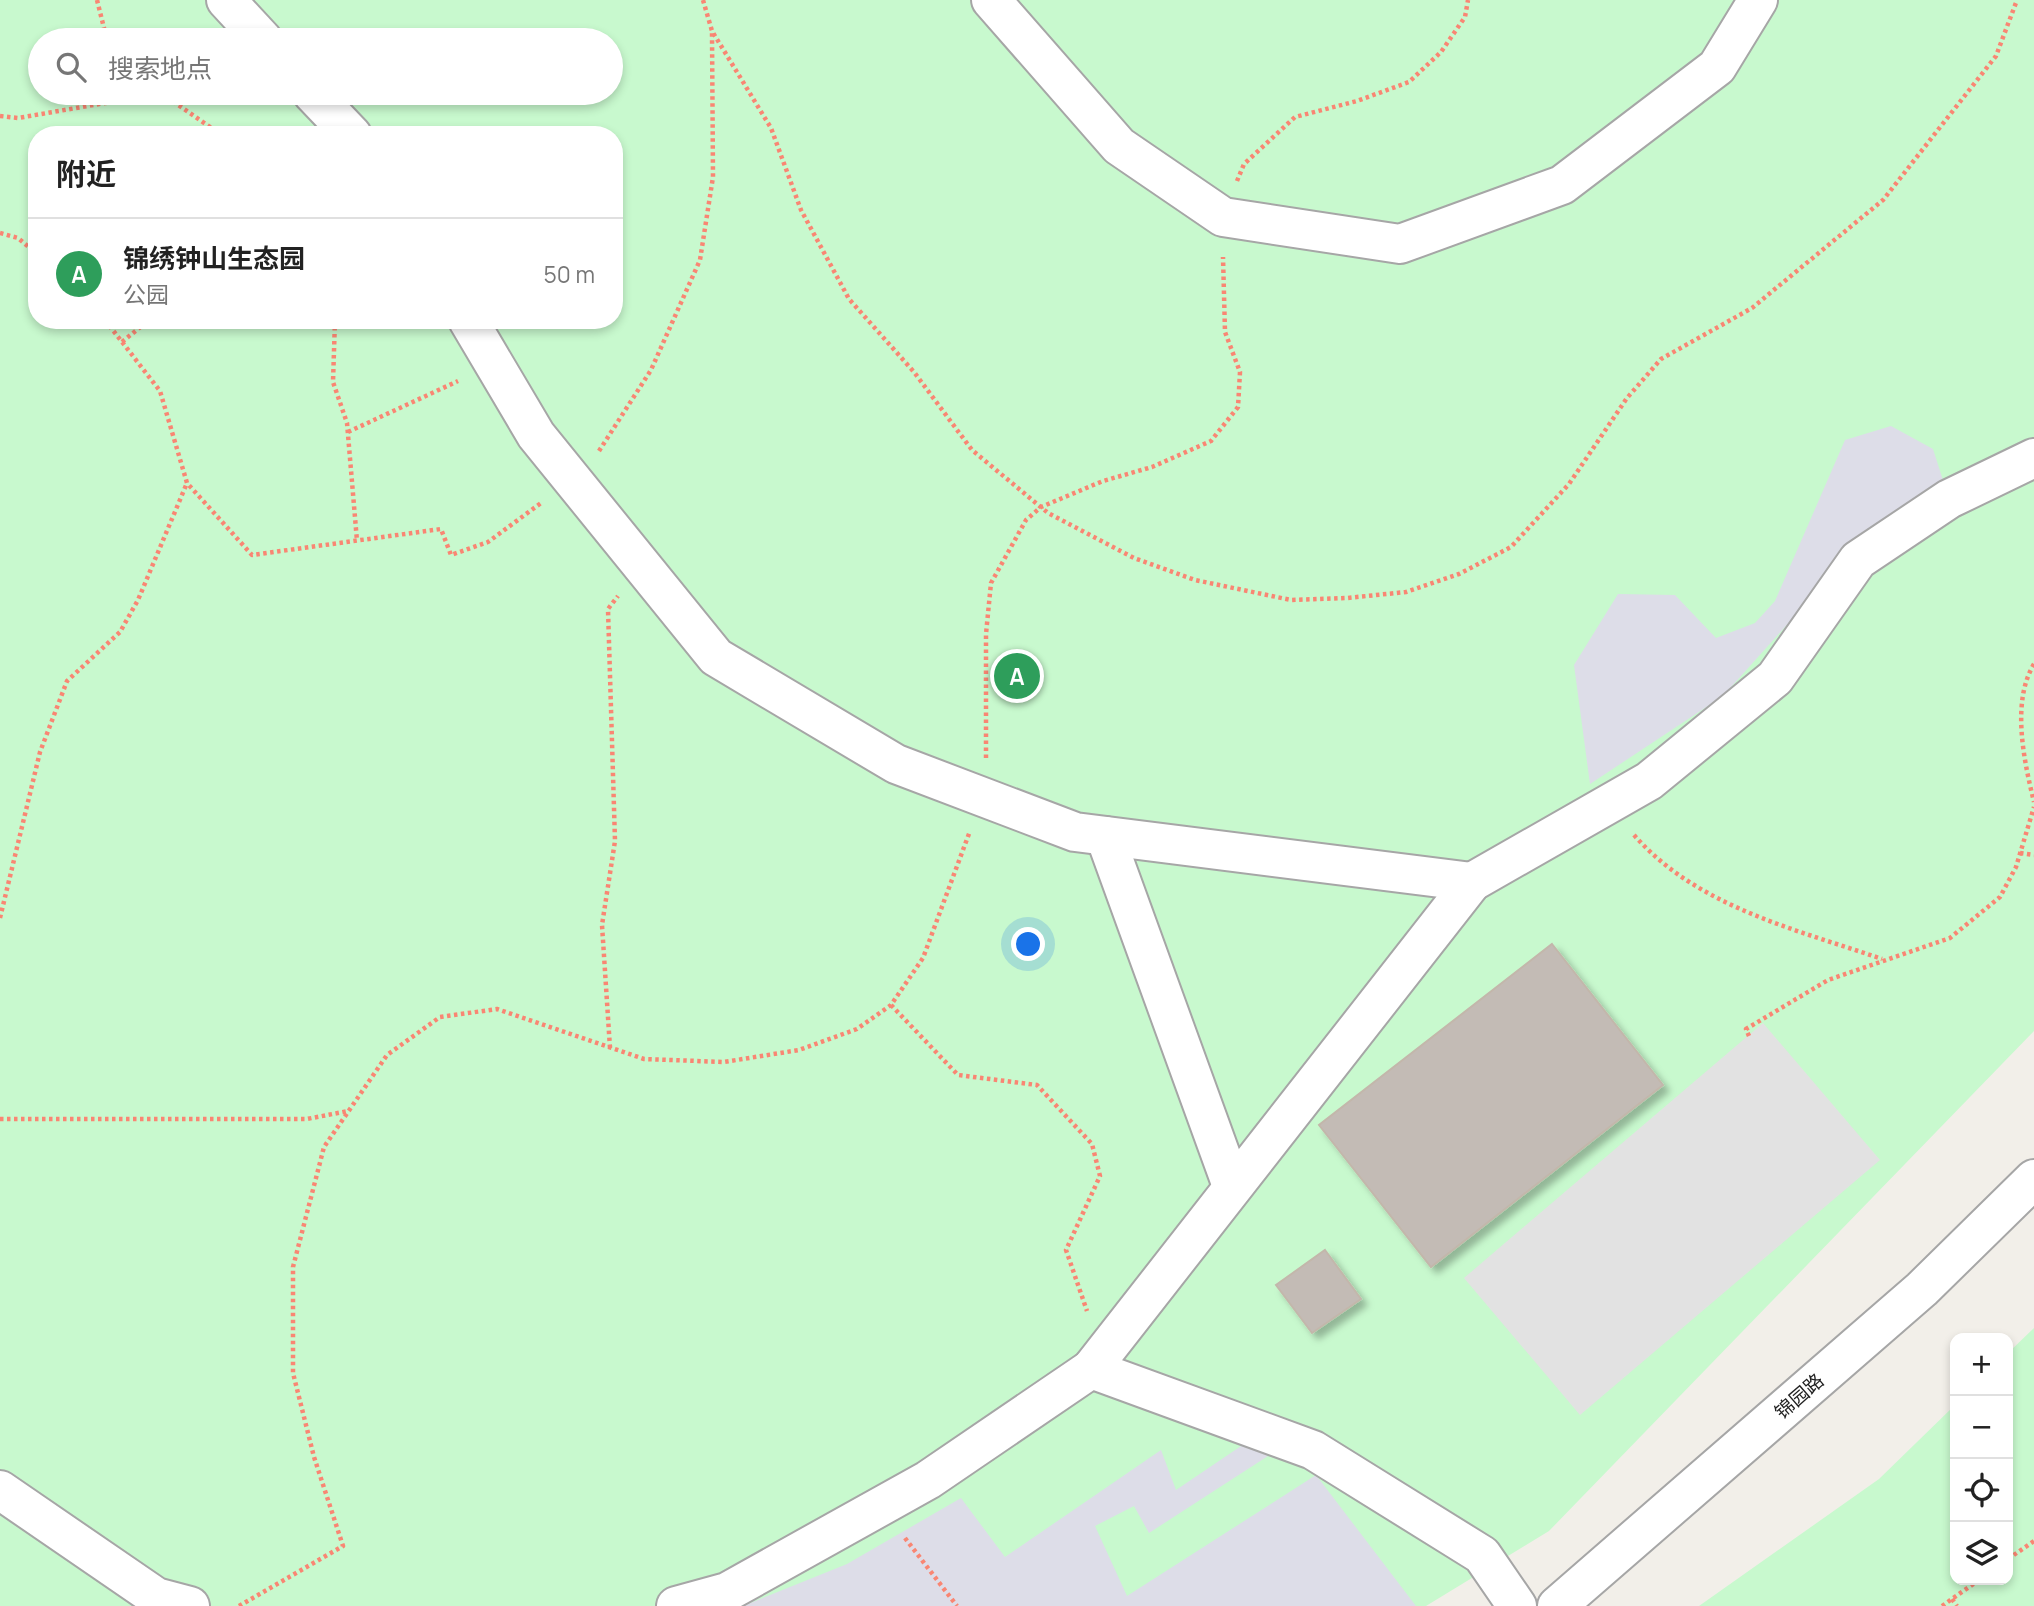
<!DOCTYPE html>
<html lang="zh">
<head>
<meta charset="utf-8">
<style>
	body { margin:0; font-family:Manrope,"Noto Sans SC",sans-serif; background:#f6f6f6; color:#222 }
	.controls { position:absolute; right:21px; bottom:21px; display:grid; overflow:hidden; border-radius:14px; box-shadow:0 4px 10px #0003 }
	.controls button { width:63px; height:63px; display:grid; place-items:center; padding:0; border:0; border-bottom:2px solid #e0e0e0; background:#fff; color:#222; font:35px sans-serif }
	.you { position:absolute; left:1029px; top:945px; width:24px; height:24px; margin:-18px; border:5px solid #fff; border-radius:50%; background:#1a73e8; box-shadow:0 0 0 10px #1a73e833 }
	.badge { display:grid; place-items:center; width:46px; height:46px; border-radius:50%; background:#0f766e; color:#fff; font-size:23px; font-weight:700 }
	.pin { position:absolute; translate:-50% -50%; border:4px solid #fff; box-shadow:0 2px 7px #0006 }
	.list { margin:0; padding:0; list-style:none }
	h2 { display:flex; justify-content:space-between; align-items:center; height:91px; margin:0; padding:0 28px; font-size:30px }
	h2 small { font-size:23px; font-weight:400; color:#767676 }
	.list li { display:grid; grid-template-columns:46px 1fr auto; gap:21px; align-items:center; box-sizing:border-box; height:112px; padding:0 28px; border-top:2px solid #e0e0e0 }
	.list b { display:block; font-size:26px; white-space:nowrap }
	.list p { margin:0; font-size:23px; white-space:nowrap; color:#767676 }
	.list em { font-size:23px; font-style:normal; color:#767676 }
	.icon { flex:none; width:38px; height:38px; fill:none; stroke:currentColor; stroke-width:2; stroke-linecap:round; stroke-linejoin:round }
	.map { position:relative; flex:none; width:2034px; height:1606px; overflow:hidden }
	.search { position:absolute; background:#fff; box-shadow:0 4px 10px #0003; left:28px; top:28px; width:595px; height:77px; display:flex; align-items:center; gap:18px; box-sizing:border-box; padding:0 24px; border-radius:38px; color:#767676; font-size:26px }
	.panel { position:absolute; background:#fff; box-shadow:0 4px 10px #0003; left:28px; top:126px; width:595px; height:203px; border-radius:28px }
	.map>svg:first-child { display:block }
</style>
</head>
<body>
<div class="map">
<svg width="2034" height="1606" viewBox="0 0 2034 1606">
	<defs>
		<filter id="shadow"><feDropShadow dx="6" dy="6" stdDeviation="3.5" flood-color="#0004"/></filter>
	</defs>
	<rect width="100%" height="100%" fill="#f2efe9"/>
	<!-- park -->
	<g fill="#c8f9ce" fill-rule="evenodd">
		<path d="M0,0H2034V1031L1549,1531L1426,1606H0ZM40,40H611V93H40ZM37,135H614V320H37Z"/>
		<polygon points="2034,1328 2034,1606 1699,1606 1879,1479 1955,1405 1955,1580 2008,1580 2008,1353"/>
	</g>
	<!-- parking -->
	<polygon fill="#e2e2e2" points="1763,1023 1880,1160 1580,1415 1464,1278"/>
	<!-- plaza -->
	<g fill="#dddde8">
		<polygon points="1891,426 1933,449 1949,499 1811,598 1723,696 1590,784 1574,665 1618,594 1675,595 1716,638 1755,623 1775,601 1845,440"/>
		<polygon points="1247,1442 1268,1456 1149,1533 1134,1506 1095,1526 1127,1596 1316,1475 1416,1606 743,1606 847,1564 961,1498 1005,1557 1161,1450 1176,1490"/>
	</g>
	<!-- building -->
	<g fill="#c3bbb5" stroke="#c3b7ab" stroke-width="2" filter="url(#shadow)">
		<polygon points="1552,944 1663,1085 1431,1267 1319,1125"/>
		<polygon points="1325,1250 1361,1299 1312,1333 1276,1285"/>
	</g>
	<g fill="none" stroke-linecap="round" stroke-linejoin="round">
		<defs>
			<g id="minor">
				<polyline points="226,0 263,40"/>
				<polyline points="991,0 1119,146 1223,217 1400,244 1562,185 1717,67 1758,0"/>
				<polyline points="312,93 352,135"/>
				<polyline points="468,320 536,435 716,657 896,764 1075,832 1472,882 1091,1369 1313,1450 1482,1555 1517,1606"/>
				<polyline points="1105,836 1232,1186"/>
				<polyline points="1472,882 1649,781 1775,678 1858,560 1949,499 2034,458"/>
				<polyline points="0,1490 156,1597 190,1606"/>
				<polyline points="676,1606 727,1592 928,1480 1091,1369"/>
				<polyline points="1557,1606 1922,1289 2034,1179"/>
			</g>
		</defs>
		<!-- minor casing -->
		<use href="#minor" stroke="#a6a6a6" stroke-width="42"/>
		<!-- path -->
		<g stroke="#f98673" stroke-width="4.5" stroke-dasharray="3.5 3.5" stroke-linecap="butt">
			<polyline points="97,0 107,40"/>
			<polyline points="703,0 712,31 771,128 801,210 849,299 914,372 972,450 1048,513 1134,558 1195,580 1291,600 1347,598 1406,592 1459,574 1511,547 1569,484 1627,398 1661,359 1752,308 1883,200 1996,56 2017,0"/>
			<polyline points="0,116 18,118 111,102 171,100 213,129 214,135"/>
			<polyline points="1237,181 1244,164 1295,117 1357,101 1409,82 1441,52 1465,17 1468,0"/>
			<polyline points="0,233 18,238 37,254"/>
			<polyline points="105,320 160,391 187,483 252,555 441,529 451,555 488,542 541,503"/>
			<polyline points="335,320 333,382 347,423 357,541"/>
			<polyline points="122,342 149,320"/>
			<polyline points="348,432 458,381"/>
			<polyline points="599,451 651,370 700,260 713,177 712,32"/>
			<path d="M2034,664C2011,702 2024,761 2034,802"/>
			<polyline points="986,758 986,634 991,583 1026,520 1041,507 1103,481 1152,467 1211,441 1238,407 1240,372 1225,332 1223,257"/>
			<path d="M1634,835C1697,907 1795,929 1882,959"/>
			<polyline points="2020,853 2034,855"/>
			<polyline points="0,918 40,752 67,681 120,632 138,600 187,483"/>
			<polyline points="891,1005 958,1075 1037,1085 1092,1144 1100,1176 1066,1250 1087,1311"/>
			<polyline points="1749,1036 1746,1029 1828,980 1950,938 2000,897 2016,867 2034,807"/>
			<polyline points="610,1048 602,925 615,841 608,609 618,596"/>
			<polyline points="0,1119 307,1119 348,1111"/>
			<polyline points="905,1538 957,1606"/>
			<polyline points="2008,1559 2034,1541"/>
			<polyline points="1952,1599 1957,1606"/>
			<polyline points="239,1606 343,1546 314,1457 293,1373 293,1267 324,1147 387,1055 440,1017 497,1009 644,1059 724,1062 799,1050 857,1029 891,1005 923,958 970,831"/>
			<polyline points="1942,1606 1979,1580"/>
		</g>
		<!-- minor -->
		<use href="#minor" stroke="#fff" stroke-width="38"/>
	</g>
	<g text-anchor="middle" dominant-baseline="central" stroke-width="5" stroke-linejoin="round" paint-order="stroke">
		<!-- street labels -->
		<g font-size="19" fill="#222" stroke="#fff">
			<text transform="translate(1799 1396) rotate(-41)">锦园路</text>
		</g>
	</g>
</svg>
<div class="controls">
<button>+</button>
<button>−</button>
<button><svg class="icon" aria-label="locate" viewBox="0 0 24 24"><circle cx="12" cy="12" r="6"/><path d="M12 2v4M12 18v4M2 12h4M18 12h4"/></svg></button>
<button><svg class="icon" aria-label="layers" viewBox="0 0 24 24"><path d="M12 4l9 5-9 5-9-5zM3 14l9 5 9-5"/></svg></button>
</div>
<div class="you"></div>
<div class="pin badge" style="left:1017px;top:676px;background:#2e9e5b">A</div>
<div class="search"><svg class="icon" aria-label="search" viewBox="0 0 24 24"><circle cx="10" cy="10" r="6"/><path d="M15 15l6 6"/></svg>搜索地点</div>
<section class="panel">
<h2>附近<small></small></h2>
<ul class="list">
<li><span class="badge" style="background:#2e9e5b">A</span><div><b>锦绣钟山生态园</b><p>公园</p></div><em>50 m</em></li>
</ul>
</section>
</div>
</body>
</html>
